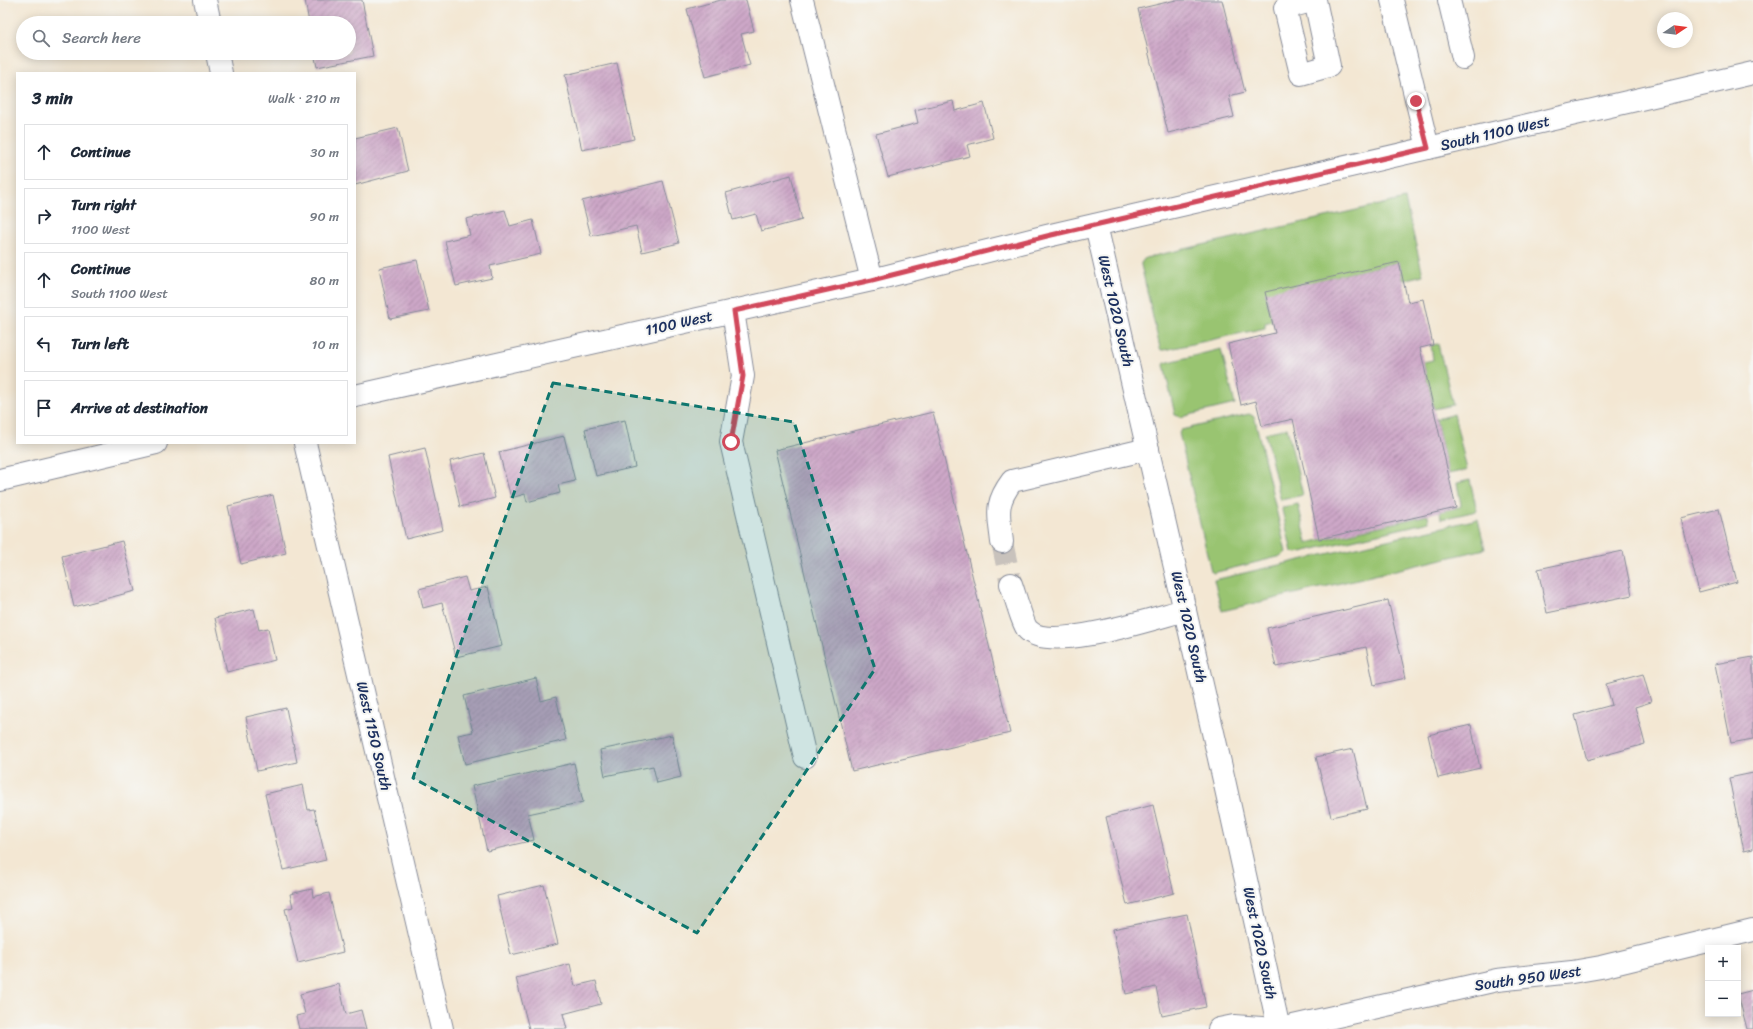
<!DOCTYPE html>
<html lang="en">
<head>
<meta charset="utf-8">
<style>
	body { margin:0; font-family:Sriracha,sans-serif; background:#f6f6f7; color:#1f2937 }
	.controls { position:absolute; right:12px; bottom:12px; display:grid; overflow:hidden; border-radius:0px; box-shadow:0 2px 10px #0003 }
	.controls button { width:36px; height:36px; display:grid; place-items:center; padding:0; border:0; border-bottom:1px solid #e0e1e3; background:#fff; color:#1f2937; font:20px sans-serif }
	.compass { position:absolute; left:1657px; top:12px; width:36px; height:36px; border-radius:50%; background:#fff; box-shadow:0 2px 10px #0003; rotate:77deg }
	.stop { position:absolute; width:12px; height:12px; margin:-9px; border:3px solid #d1495b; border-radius:50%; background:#fff }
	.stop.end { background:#d1495b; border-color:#fff; box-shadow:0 1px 4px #0008 }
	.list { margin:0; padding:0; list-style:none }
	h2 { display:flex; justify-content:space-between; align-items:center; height:52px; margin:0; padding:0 16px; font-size:17px }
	h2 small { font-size:13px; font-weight:400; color:#747a83 }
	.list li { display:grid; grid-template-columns:26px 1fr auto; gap:12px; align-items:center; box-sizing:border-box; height:56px; margin:0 8px 8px; padding:0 8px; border:1px solid #e0e1e3; border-radius:0px }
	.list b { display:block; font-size:15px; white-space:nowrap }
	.list p { margin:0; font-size:13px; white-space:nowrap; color:#747a83 }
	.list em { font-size:13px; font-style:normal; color:#747a83 }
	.icon { flex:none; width:22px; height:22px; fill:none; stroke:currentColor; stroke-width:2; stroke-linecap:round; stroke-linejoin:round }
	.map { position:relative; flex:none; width:1753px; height:1029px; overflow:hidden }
	.search { position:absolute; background:#fff; box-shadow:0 2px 10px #0003; left:16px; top:16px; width:340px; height:44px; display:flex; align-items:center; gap:10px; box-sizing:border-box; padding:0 14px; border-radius:22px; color:#747a83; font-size:15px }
	.panel { position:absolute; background:#fff; box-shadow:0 2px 10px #0003; left:16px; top:72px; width:340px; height:372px; border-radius:0px }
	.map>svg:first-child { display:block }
</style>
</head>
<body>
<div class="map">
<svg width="1753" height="1029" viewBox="0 0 1753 1029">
	<defs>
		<pattern id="building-hatch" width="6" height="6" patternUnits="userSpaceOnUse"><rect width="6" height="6" fill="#cda7c7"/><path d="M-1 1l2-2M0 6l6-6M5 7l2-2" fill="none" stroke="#a688a5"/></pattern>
	</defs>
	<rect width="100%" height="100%" fill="#f6f6f2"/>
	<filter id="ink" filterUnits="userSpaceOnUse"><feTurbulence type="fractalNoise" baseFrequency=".025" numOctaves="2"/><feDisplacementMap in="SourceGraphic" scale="8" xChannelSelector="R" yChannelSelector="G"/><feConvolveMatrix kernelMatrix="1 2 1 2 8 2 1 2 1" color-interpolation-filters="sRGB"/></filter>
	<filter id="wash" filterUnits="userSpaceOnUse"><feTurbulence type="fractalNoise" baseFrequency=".012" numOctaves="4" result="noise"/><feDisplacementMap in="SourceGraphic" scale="16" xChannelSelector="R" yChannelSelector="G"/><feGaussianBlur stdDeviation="0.9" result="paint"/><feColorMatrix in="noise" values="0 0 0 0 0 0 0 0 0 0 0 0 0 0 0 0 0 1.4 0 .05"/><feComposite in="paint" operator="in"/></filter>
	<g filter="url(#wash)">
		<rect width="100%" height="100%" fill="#f3e7d3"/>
		<!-- green -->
		<g fill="#99c471" stroke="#5a7a68">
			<polygon points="1405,199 1423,275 1403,280 1399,262 1265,293 1272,321 1265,323 1265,328 1165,350 1161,350 1160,348 1141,265 1141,263 1145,258"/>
			<polygon points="1438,344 1453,405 1434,409 1423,362 1433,360 1431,345"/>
			<polygon points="1221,349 1235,404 1181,417 1175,415 1164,365 1165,363"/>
			<polygon points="1249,414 1253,416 1255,419 1286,552 1282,556 1213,573 1211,571 1179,433 1181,430"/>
			<polygon points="1454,414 1467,470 1448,474 1436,419"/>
			<polygon points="1287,428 1303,495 1281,500 1280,497 1265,433"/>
			<polygon points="1470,480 1477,511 1441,519 1440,511 1460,507 1461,505 1457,483"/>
			<polygon points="1298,504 1307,543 1428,515 1429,522 1297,553 1292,552 1282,510 1283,507"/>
			<polygon points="1478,519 1485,549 1222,611 1214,580"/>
		</g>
		<g id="blocks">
			<!-- building -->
			<g fill="url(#building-hatch)">
				<polygon points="305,0 362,0 373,56 317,67 314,53 349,53 349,23 309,23"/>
				<polygon points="721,0 746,0 754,31 741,34 750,65 705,77 687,9"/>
				<polygon points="1176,0 1222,0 1245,92 1229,96 1234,117 1168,133 1138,9"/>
				<polygon points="617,63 634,139 582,150 565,75"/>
				<polygon points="953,101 955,111 984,103 993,138 967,145 970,156 888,177 876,134 918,123 915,110"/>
				<polygon points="398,128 408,171 355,185 355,138"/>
				<polygon points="791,175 802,220 761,231 756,214 733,220 726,193"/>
				<polygon points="663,181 679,243 642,252 636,226 591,236 582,201"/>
				<polygon points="505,210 510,226 533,220 541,254 490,266 492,278 456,286 445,241 470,235 466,219"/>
				<polygon points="417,260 429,311 390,319 379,268"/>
				<polygon points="1399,262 1408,302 1423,299 1433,345 1420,348 1456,508 1319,539 1293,419 1262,426 1256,401 1241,405 1228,344 1275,333 1265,292"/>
				<polygon points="933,412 1010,733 852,771 775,450"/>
				<polygon points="625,420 635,467 596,476 585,429"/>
				<polygon points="564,436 575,481 558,485 560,493 527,502 525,494 511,498 499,452"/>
				<polygon points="425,448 443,530 406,539 388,457"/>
				<polygon points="484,453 495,498 460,507 450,461"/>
				<polygon points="273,495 286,553 241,564 228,506"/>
				<polygon points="1719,509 1737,582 1699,592 1681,518"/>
				<polygon points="122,541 135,591 74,607 62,556"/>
				<polygon points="1623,551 1632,595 1547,613 1538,569"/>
				<polygon points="465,577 469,591 488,587 502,646 456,657 442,603 423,608 419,589"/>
				<polygon points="1388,600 1406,678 1374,685 1366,647 1276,667 1267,628"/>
				<polygon points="254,609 259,630 268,628 275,660 227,672 215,618"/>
				<polygon points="1753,657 1753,739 1731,743 1715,664"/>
				<polygon points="1643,674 1651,702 1635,707 1645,744 1587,760 1575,715 1612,705 1606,684"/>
				<polygon points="536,678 541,701 556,697 566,740 465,764 458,735 473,732 464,696"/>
				<polygon points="286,708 297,762 257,771 246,717"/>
				<polygon points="1471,725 1480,768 1438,778 1428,735"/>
				<polygon points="672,735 681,777 657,783 653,766 605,776 600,750"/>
				<polygon points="1353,749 1367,809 1331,817 1316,757"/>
				<polygon points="574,763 583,802 528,814 534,840 487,851 472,786"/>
				<polygon points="1753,773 1753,849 1744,851 1729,778"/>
				<polygon points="303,785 308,810 314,809 326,860 283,870 265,794"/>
				<polygon points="1153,805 1174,893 1127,905 1106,817"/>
				<polygon points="544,885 558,944 511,955 497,896"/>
				<polygon points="312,889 313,897 329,893 343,952 298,963 285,909 293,907 290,894"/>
				<polygon points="1187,914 1206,1007 1162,1016 1156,987 1126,994 1113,929"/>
				<polygon points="570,964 575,986 596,981 601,1004 563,1014 567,1029 529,1029 516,978"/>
				<polygon points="339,984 346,1014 361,1010 366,1029 299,1029 296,1016 305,1014 300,994"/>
				<polygon points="1753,990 1753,1029 1747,1029 1738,994"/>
			</g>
		</g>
	</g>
	<g filter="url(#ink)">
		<use href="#blocks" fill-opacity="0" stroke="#878b98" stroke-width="1"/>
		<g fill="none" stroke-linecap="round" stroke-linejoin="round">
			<!-- minor-tunnel -->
			<polyline stroke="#c8c2bc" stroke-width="22" stroke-dasharray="22 11" stroke-linecap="butt" points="1002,542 1011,584"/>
			<defs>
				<g id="minor">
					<polyline points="205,0 210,23"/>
					<polyline points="802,0 872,280"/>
					<polygon points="1315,0 1329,66 1301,74 1285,8"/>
					<polyline points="1392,0 1428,148"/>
					<polyline points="1449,0 1463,58"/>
					<polyline points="217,53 221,73"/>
					<polyline points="1096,225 1224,780 1279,1029"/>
					<polyline points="733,311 743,376 731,442 805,757"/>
					<polyline points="355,396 872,280 1047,236 1753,73"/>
					<polyline points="305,443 442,1029"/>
					<polyline points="0,480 156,443"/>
					<path d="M1002,542C999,514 994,505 1012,481L1148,449"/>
					<path d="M1011,584C1014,592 1023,625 1028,630C1050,653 1154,618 1185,610"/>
					<polyline points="1219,1029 1234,1026 1275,1029"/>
					<polyline points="1280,1029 1497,980 1572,972 1601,967 1753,930"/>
				</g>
			</defs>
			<!-- minor casing -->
			<use href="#minor" stroke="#878b98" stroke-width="24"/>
			<!-- minor -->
			<use href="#minor" stroke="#fff" stroke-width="22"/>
		</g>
	</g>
	<g fill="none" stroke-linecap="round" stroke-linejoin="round" filter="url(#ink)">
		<!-- route -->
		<polyline stroke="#d1495b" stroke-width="5" points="731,442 743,376 734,311 872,280 1047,236 1428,148 1416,101"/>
	</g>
	<!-- marked area -->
	<path fill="#0f766e" fill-opacity="0.2" stroke="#0f766e" stroke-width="3" stroke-dasharray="8 5" stroke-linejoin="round" d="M553,383L794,422L875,669L697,933L413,778Z"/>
	<g text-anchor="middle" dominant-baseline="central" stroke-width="4" stroke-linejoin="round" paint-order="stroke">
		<!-- street labels -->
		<g font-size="15" fill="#1b2f5e" stroke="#f6f6f2">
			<text transform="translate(1495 133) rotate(-13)">South 1100 West</text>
			<text transform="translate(1116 311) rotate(77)">West 1020 South</text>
			<text transform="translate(679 323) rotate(-13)">1100 West</text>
			<text transform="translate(1189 627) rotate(77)">West 1020 South</text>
			<text transform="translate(374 736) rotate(77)">West 1150 South</text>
			<text transform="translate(1260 943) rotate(78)">West 1020 South</text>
			<text transform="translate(1528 978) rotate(-8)">South 950 West</text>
		</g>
	</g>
</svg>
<div class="controls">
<button>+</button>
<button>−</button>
</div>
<svg class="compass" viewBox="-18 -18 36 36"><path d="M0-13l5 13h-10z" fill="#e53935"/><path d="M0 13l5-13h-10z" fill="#747a83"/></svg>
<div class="stop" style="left:731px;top:442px"></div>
<div class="stop end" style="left:1416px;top:101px"></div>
<div class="search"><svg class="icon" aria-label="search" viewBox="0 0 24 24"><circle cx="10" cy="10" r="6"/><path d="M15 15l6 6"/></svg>Search here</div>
<section class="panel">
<h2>3 min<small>Walk · 210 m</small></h2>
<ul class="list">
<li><svg class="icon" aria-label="ahead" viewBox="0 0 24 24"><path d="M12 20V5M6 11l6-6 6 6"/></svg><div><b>Continue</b></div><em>30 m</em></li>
<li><svg class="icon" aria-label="right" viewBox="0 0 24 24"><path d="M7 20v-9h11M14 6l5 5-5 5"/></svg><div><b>Turn right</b><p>1100 West</p></div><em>90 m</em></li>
<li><svg class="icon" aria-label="ahead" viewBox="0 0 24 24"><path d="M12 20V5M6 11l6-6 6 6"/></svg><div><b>Continue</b><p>South 1100 West</p></div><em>80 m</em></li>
<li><svg class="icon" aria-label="left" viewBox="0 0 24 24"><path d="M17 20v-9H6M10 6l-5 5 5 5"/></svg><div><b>Turn left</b></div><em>10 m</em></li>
<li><svg class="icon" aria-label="arrive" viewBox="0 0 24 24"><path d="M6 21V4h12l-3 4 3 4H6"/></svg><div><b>Arrive at destination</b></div></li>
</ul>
</section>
</div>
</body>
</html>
